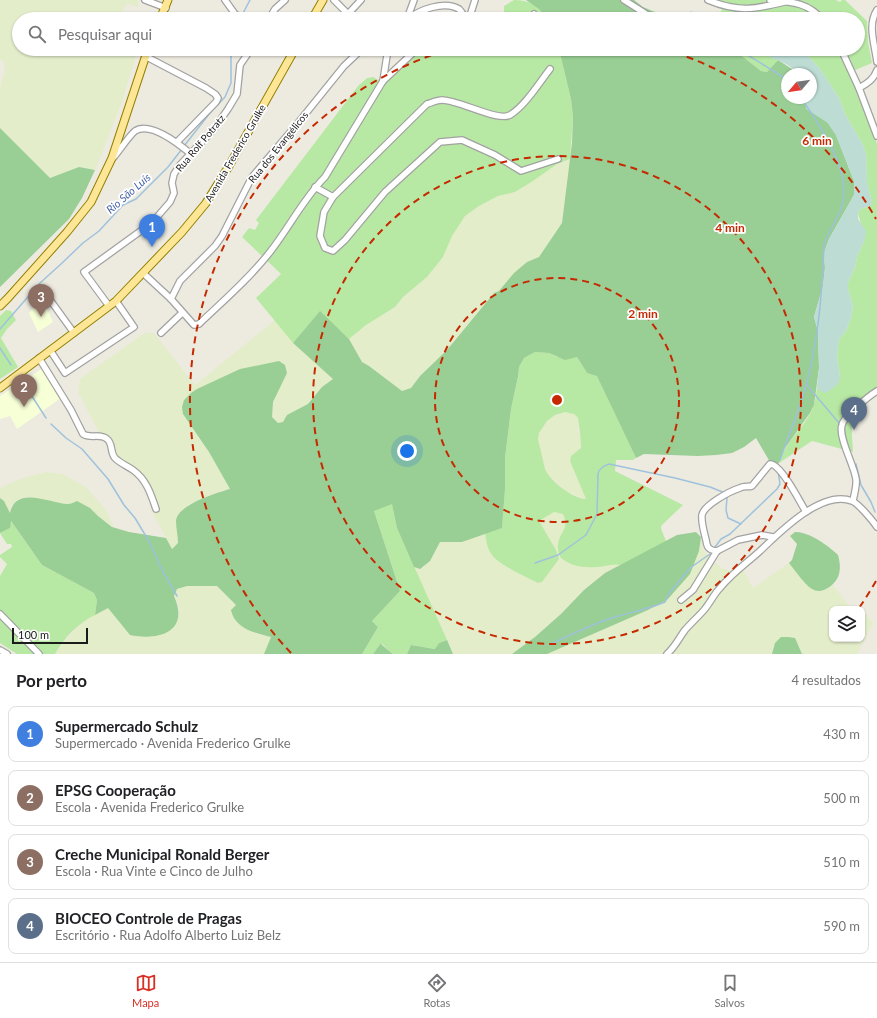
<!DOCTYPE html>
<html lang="pt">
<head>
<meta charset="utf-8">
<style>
	body { margin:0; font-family:Lato,sans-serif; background:#f6f6f6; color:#202124 }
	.controls { position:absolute; right:12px; bottom:12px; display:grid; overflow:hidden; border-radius:8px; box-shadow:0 1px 3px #0004 }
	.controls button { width:36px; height:36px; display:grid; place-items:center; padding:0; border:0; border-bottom:1px solid #e0e0e0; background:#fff; color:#202124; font:20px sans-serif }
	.compass { position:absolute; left:781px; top:68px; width:36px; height:36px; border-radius:50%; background:#fff; box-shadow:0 1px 3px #0004; rotate:241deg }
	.scale { position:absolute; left:12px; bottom:10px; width:76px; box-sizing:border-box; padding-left:4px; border:2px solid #1b1b1b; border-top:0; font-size:11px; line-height:14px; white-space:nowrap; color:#1b1b1b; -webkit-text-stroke:3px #fff; paint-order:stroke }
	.you { position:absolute; left:407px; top:451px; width:14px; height:14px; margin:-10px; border:3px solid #fff; border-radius:50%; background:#1a73e8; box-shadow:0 0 0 6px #1a73e833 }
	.badge { display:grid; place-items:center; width:26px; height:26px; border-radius:50%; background:#d93025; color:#fff; font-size:13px; font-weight:700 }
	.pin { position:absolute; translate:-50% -33px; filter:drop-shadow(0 1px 2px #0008) }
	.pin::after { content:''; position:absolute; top:21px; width:14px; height:12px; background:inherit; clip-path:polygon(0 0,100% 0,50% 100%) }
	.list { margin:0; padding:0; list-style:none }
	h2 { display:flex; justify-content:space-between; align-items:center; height:52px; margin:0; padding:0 16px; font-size:17px }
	h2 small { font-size:13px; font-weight:400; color:#757577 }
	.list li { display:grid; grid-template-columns:26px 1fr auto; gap:12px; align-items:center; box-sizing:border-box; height:56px; margin:0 8px 8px; padding:0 8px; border:1px solid #e0e0e0; border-radius:8px }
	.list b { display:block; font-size:15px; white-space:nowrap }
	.list p { margin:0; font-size:13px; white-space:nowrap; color:#757577 }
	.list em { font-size:13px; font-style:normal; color:#757577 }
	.icon { flex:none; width:22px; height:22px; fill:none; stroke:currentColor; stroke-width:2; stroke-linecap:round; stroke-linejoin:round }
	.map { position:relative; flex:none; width:877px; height:654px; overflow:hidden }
	.search { position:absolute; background:#fff; box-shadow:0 1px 3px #0004; left:12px; right:12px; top:12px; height:44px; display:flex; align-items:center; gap:10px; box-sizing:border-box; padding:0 14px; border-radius:22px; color:#757577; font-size:15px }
	.sheet { height:308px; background:#fff }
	nav { display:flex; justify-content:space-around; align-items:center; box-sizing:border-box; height:56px; border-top:1px solid #e0e0e0; background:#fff; font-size:11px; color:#757577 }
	nav a { display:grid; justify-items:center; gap:2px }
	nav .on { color:#d93025 }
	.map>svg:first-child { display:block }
</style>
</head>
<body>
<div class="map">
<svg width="877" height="654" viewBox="0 0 877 654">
	<rect width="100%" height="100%" fill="#edebe0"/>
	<!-- education -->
	<g fill="#f7ffd7">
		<polygon points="42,298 53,322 38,332 29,313"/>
		<polygon points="43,368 61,398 17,429 10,416 0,419 0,396"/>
	</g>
	<!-- farmland -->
	<g fill="#e3edca">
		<polygon points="0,0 138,0 138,7 128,4 125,6 121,16 127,19 19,19 19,49 138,49 123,98 103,151 95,170 79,167 50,178 0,128 0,89 2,79 5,72 4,62 0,59"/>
		<polygon points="570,159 562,223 539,257 527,262 499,291 494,293 447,350 420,376 411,388 402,391 369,366 362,362 349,339 366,325 395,307 403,297 427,277 443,257 452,236 465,216 479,206 498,196 515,192 533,181 557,164"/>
		<polygon points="275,320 293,343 333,379 322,387 308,404 290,414 283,422 278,423 272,417 271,410 276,393 287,373 240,369 191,393 184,400 209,452 230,489 223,490 188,505 179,515 176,521 178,543 172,549 151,510 152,503 145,488 138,479 132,476 118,456 101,436 78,392 80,379 144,333 154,333 195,385"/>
		<polygon points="565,412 574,414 578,418 578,430 581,440 581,448 571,456 570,461 587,499 585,499 565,491 547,473 545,469 538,439 539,433 547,421 555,415"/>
		<polygon points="46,472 63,474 86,487 105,509 114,527 98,516 90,508 24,497 16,501 11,506 10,514 4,501 0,498 0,489 5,485 26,477"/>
		<polygon points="554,512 563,514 567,522 565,528 557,545 596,567 614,564 621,565 605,573 584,590 561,614 535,637 512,654 453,654 414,567 420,569 430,561 440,542 462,542 485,533 489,551 494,557 505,566 538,583 559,558 556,550 538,521"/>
		<polygon points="701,537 704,551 721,568 736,572 742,567 753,588 789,563 812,589 817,591 824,590 833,585 851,609 832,609 832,639 862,639 862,610 873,623 857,654 802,654 799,646 775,643 772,654 547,654 648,610 699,551"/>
		<polygon points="187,586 217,586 237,606 251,632 271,637 264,654 55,654 61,645 84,620 108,608 130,635 179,616 178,603 174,596 177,589"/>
	</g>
	<!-- grass -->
	<g fill="#b8e9a4" fill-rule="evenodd">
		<path d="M514,0C528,0 540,5 548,19H504V6Z"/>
		<path d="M711,0H836L840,2L842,0H845L867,21L868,42L872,63L853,71L877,144V394C867,401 855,413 852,426C851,434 853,444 853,452L812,441L779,463C786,441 801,431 811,412C815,404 816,396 817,387L819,390L840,377L837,356L838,346L839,339L846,331L851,318L853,306L848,289V283L855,267L857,257L865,239L858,213L860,209L870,206L872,202L867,183L866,154L862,143L845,114L839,98L820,69L808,56L797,49H858V19H715L722,10L711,2Z"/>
		<polygon points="413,49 478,49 488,52 500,49 559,49 571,99 573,116 570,159 557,164 533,181 515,192 498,196 479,206 465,216 452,236 443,257 427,277 403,297 395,307 366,325 349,339 320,312 293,343 256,298 281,274 242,237 249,228 255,230 259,223 256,220 358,86 367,78 374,77 377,80 382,78"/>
		<polygon points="733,49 758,49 762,53 778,60 767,72 761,71"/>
		<polygon points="6,310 11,311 16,320 7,329 1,338 18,367 0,379 0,316"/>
		<path d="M535,352L549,353L557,357H577L587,373L597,375L636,458L633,460H616L615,471L683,505L661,526C661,532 665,536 666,542L621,565C612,563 605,567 596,567C582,568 570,566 560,557C559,553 557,548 558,544C560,531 570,529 563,514L554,512L539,521L556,550L559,559L542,582L538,583C526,577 496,564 490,552C487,547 486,539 485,533L502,528L505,489V458L511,409L518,378L519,367L524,358ZM565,412L574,414L578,418C579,428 581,438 581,448L571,456L570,461L586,499C572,498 551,482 545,469L538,439L539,433L547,421L555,415Z"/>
		<polygon points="392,503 397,528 447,640 439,643 436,649 411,645 407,654 393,654 381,643 373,654 362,654 378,627 372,621 400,591 374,511"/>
		<path d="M10,520L42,565L94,593L97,600L95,615C78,623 64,638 55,654H17L0,643V576L7,564L0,557V555L12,547L11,544H7L0,533L10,528Z"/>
	</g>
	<!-- forest -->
	<g fill="#99ce94">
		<polygon points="526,0 634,0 643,7 672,19 548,19 539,9"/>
		<path d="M559,49H733L761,71L767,72L778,60L795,71L797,74H787V98H806L805,102L828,123L836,135L854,181V195L829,239L824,253L825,268L823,286L814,317L818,331L819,368L814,405L810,413L783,451L779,463L773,467L756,438L744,447L732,453L716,455L698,456L644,454L636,458L597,376L587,373L577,357L565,360L549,353L535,352L524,358L519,367L518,377L511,409L505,458V489L502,528L462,542H440L430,561L420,569L414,567L397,528L392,504L374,511L400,591L372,621L378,627L362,654H264L271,637C255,633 235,629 231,610L236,605L217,586H187L177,589L174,596C190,632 159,641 130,635L108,608L95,615L97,600L94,593L42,565L11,521L10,528L0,533V498L4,501L10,513C16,485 49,503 68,504C71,504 74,502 77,501L90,508L98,516L112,527L129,532L166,538L172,549L178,543C178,536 176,528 176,521C177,505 216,493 230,489L209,452L183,414L182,407L184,400L191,393L197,389L240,369L279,361L285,365L287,373L273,402L272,417L278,423L283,422L287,415L308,404L322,387L333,379L293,343L320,311L349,339L362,362L369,366L402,391L411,388L420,376L447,350L494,293L499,291L514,273L527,262L539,257L562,223L572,143L573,116L571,99Z"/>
		<polygon points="0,128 50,178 79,167 95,170 82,198 69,219 0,287"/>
		<polygon points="696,532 701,537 699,551 690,574 667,600 648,610 547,654 512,654 535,637 561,614 584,590 605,573 677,535"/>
		<path d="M795,532C808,531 829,546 838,555C840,562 841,570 838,577C834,586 821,595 812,589C805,585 794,569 789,563L792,560L797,544L790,536Z"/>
		<polygon points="781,637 788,637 795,638 802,654 772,654 775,643"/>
		<polygon points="447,640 453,654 407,654 411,645 435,649 439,643"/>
		<polygon points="381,643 382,645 393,654 373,654"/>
	</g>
	<!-- wetland -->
	<path fill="#bcdcd4" d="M758,49H797L808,56L820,69L839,98L845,114L862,143L866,154L867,183L872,202L870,206L860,209L858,213V219L866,231L865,239L857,257L855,267L848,283V289L853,306L851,318L846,331L839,339L837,356L840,377L838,384L832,389L825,393L819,390L817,387L819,368L818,331L814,317L823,286L825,268L824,253L829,239L854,195V181L836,135L828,123L806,109V98H811V74H797C789,60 768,60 758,49Z"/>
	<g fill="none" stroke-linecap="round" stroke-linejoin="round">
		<!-- stream -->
		<g stroke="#9fc2dc" stroke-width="1.5">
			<polyline points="691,12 699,19"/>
			<polyline points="241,17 250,0"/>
			<polyline points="738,49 783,77 787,80"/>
			<polyline points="184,146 210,113 225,97 231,83 231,56 233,49"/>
			<polyline points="0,329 40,283 61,264 83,243 99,231 123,205 136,199 168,167 182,149"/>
			<polyline points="0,348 11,365"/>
			<polyline points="19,376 46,418"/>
			<polyline points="806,384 839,423"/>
			<polyline points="51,424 66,438 82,449 108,479 124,505 135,518 150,543 163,572 177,596"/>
			<path d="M780,460C787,439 796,418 803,396C818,347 822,296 824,245C828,231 838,220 842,206C852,172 820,125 801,98"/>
			<polyline points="856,464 861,485 871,502 875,512"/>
			<polyline points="727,498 726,510 728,518 741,524"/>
			<polyline points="715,547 721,539 730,534 777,489 780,484 778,471"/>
			<path d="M535,563L558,555L586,535L597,514L598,474C599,468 604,466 609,464L675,478L710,487L725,493"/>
			<path d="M549,645C570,635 592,624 615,617C632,612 649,609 665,602L668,595L690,568L710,554"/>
		</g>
		<defs>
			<g id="minor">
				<polyline points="145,0 166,8"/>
				<polyline points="225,0 235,14 242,19"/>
				<polyline points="334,0 353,19"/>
				<polyline points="624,0 654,19"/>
				<path d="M708,0C739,13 757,9 788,1"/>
				<path d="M770,0C791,2 807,2 822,19"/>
				<path d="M877,10C867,25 875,45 877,62"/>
				<polyline points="348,14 361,0"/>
				<polyline points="269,19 275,9 285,0"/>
				<path d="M407,19C420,10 444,0 459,9C462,12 464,16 467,19"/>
				<polyline points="407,19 414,0"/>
				<polyline points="469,19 475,0"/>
				<polyline points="529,19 534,14"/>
				<polyline points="841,49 859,88 877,136"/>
				<polyline points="145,56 206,88 215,94 218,98 216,102 177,142"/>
				<polyline points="383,81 388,49"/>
				<path d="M859,88C868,83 874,79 877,70"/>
				<path d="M113,158C119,151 129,136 135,131C150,121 179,144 191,154"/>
				<path d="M315,187L333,197L427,104C431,103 437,100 442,100C459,100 498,122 510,115C525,106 539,83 550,69"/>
				<polyline points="333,197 324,212 320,236 325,248 333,251 345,240 385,192 440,142 462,140 495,155 521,171 558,159"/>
				<path d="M143,273L171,299L194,325L199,324C223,301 249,279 270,252C289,228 303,199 325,177L383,81L417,49"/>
				<polyline points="48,297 74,333"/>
				<polyline points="171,299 180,281 215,246 222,236 252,177 298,123 344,66 362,49"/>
				<polyline points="109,306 84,272 142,230 157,217 170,202 174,193 172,183 174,174 180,165 214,129 228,109 237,94 240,65 251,49"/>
				<polyline points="161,333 182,313"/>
				<polyline points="50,350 65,373 134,327 116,301"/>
				<path d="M39,358L71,410L83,434C90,439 100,433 107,439C113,443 110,453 115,458C120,463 127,466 133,470C146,479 151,494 156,509"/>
				<path d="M853,501C854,494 857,486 856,479C854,465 838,437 842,425C844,416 869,396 877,391"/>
				<path d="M717,551C708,550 707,547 706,540C704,532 701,522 702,515C704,505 730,491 740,488C743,486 748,487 752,486L770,464C781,464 800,502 806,512"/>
				<polyline points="681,600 693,590 717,551 738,540 762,535 773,537"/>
				<polyline points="0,614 39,654"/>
				<polyline points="0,650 7,654"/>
				<path d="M667,654C675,647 679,638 685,630C691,623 698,617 704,610C710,603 714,594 720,588C732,573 747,563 760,551C780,532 822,489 852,501C858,503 873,521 877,527"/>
			</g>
			<g id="major">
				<polyline points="160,19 168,0"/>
				<polyline points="312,19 323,0"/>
				<polyline points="0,306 8,298 67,232 91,202 112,158 148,49"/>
				<polyline points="0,388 116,301 182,232 206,203 229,166 295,49"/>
			</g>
		</defs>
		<!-- minor casing -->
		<use href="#minor" stroke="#a2a2a2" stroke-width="8"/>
		<!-- major casing -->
		<use href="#major" stroke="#928000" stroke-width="9"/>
		<!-- minor -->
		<use href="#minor" stroke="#fff" stroke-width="5.5"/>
		<!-- major -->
		<use href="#major" stroke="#fde695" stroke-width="7"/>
	</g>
	<!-- distance rings -->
	<g fill="none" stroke="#c62900" stroke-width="2" stroke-dasharray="7 5">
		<circle cx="557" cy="400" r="122"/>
		<circle cx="557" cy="400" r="244"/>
		<path d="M876 581A367 367 0 0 1 859 608M291 653A367 367 0 0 1 450 49M664 49A367 367 0 0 1 876 219"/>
	</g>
	<g text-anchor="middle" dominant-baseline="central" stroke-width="3.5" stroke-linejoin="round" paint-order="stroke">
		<!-- street labels -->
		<g font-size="10" fill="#1b1b1b" stroke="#fff">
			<text transform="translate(200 143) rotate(-50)">Rua Rolf Potratz</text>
			<text transform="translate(278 147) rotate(-51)">Rua dos Evangélicos</text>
			<text transform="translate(235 153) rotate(-60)">Avenida Frederico Grulke</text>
		</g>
		<!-- water labels -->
		<g font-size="11" font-style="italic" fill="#4764ab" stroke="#fff">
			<text transform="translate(128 193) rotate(-41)">Rio São Luís</text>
		</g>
	</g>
	<circle cx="557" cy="400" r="6" fill="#c62900" stroke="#fff" stroke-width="2"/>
	<g font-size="12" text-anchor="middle" font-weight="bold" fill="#c62900" stroke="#fff" stroke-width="3.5" stroke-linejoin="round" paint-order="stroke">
		<text x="817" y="145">6 min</text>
		<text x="730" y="232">4 min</text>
		<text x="643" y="318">2 min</text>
	</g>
</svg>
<div class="controls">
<button><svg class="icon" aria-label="layers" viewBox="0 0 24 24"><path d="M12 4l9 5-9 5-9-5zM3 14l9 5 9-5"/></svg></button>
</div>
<svg class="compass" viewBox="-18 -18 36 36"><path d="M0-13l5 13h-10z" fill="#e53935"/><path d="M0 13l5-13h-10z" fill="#757577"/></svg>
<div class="scale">100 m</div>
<div class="you"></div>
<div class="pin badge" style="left:152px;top:247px;background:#3f7fe0">1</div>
<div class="pin badge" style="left:24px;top:407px;background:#8d6e63">2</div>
<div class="pin badge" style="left:41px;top:317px;background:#8d6e63">3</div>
<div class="pin badge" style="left:854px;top:430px;background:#5c6f8a">4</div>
<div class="search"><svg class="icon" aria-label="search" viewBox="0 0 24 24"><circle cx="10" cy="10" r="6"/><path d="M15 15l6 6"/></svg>Pesquisar aqui</div>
</div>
<section class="sheet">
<h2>Por perto<small>4 resultados</small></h2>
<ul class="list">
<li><span class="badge" style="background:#3f7fe0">1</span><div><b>Supermercado Schulz</b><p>Supermercado · Avenida Frederico Grulke</p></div><em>430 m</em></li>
<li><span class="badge" style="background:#8d6e63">2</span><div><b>EPSG Cooperação</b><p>Escola · Avenida Frederico Grulke</p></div><em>500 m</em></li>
<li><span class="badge" style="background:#8d6e63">3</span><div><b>Creche Municipal Ronald Berger</b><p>Escola · Rua Vinte e Cinco de Julho</p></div><em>510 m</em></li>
<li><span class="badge" style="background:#5c6f8a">4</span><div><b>BIOCEO Controle de Pragas</b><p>Escritório · Rua Adolfo Alberto Luiz Belz</p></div><em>590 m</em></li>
</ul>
</section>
<nav>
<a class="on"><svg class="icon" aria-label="map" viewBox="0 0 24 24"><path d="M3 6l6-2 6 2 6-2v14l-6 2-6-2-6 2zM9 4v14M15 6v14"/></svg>Mapa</a>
<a><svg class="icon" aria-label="directions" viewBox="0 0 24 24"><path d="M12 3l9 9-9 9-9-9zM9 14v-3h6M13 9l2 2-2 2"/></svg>Rotas</a>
<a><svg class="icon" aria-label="saved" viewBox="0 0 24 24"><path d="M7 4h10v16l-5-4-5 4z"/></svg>Salvos</a>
</nav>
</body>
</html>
